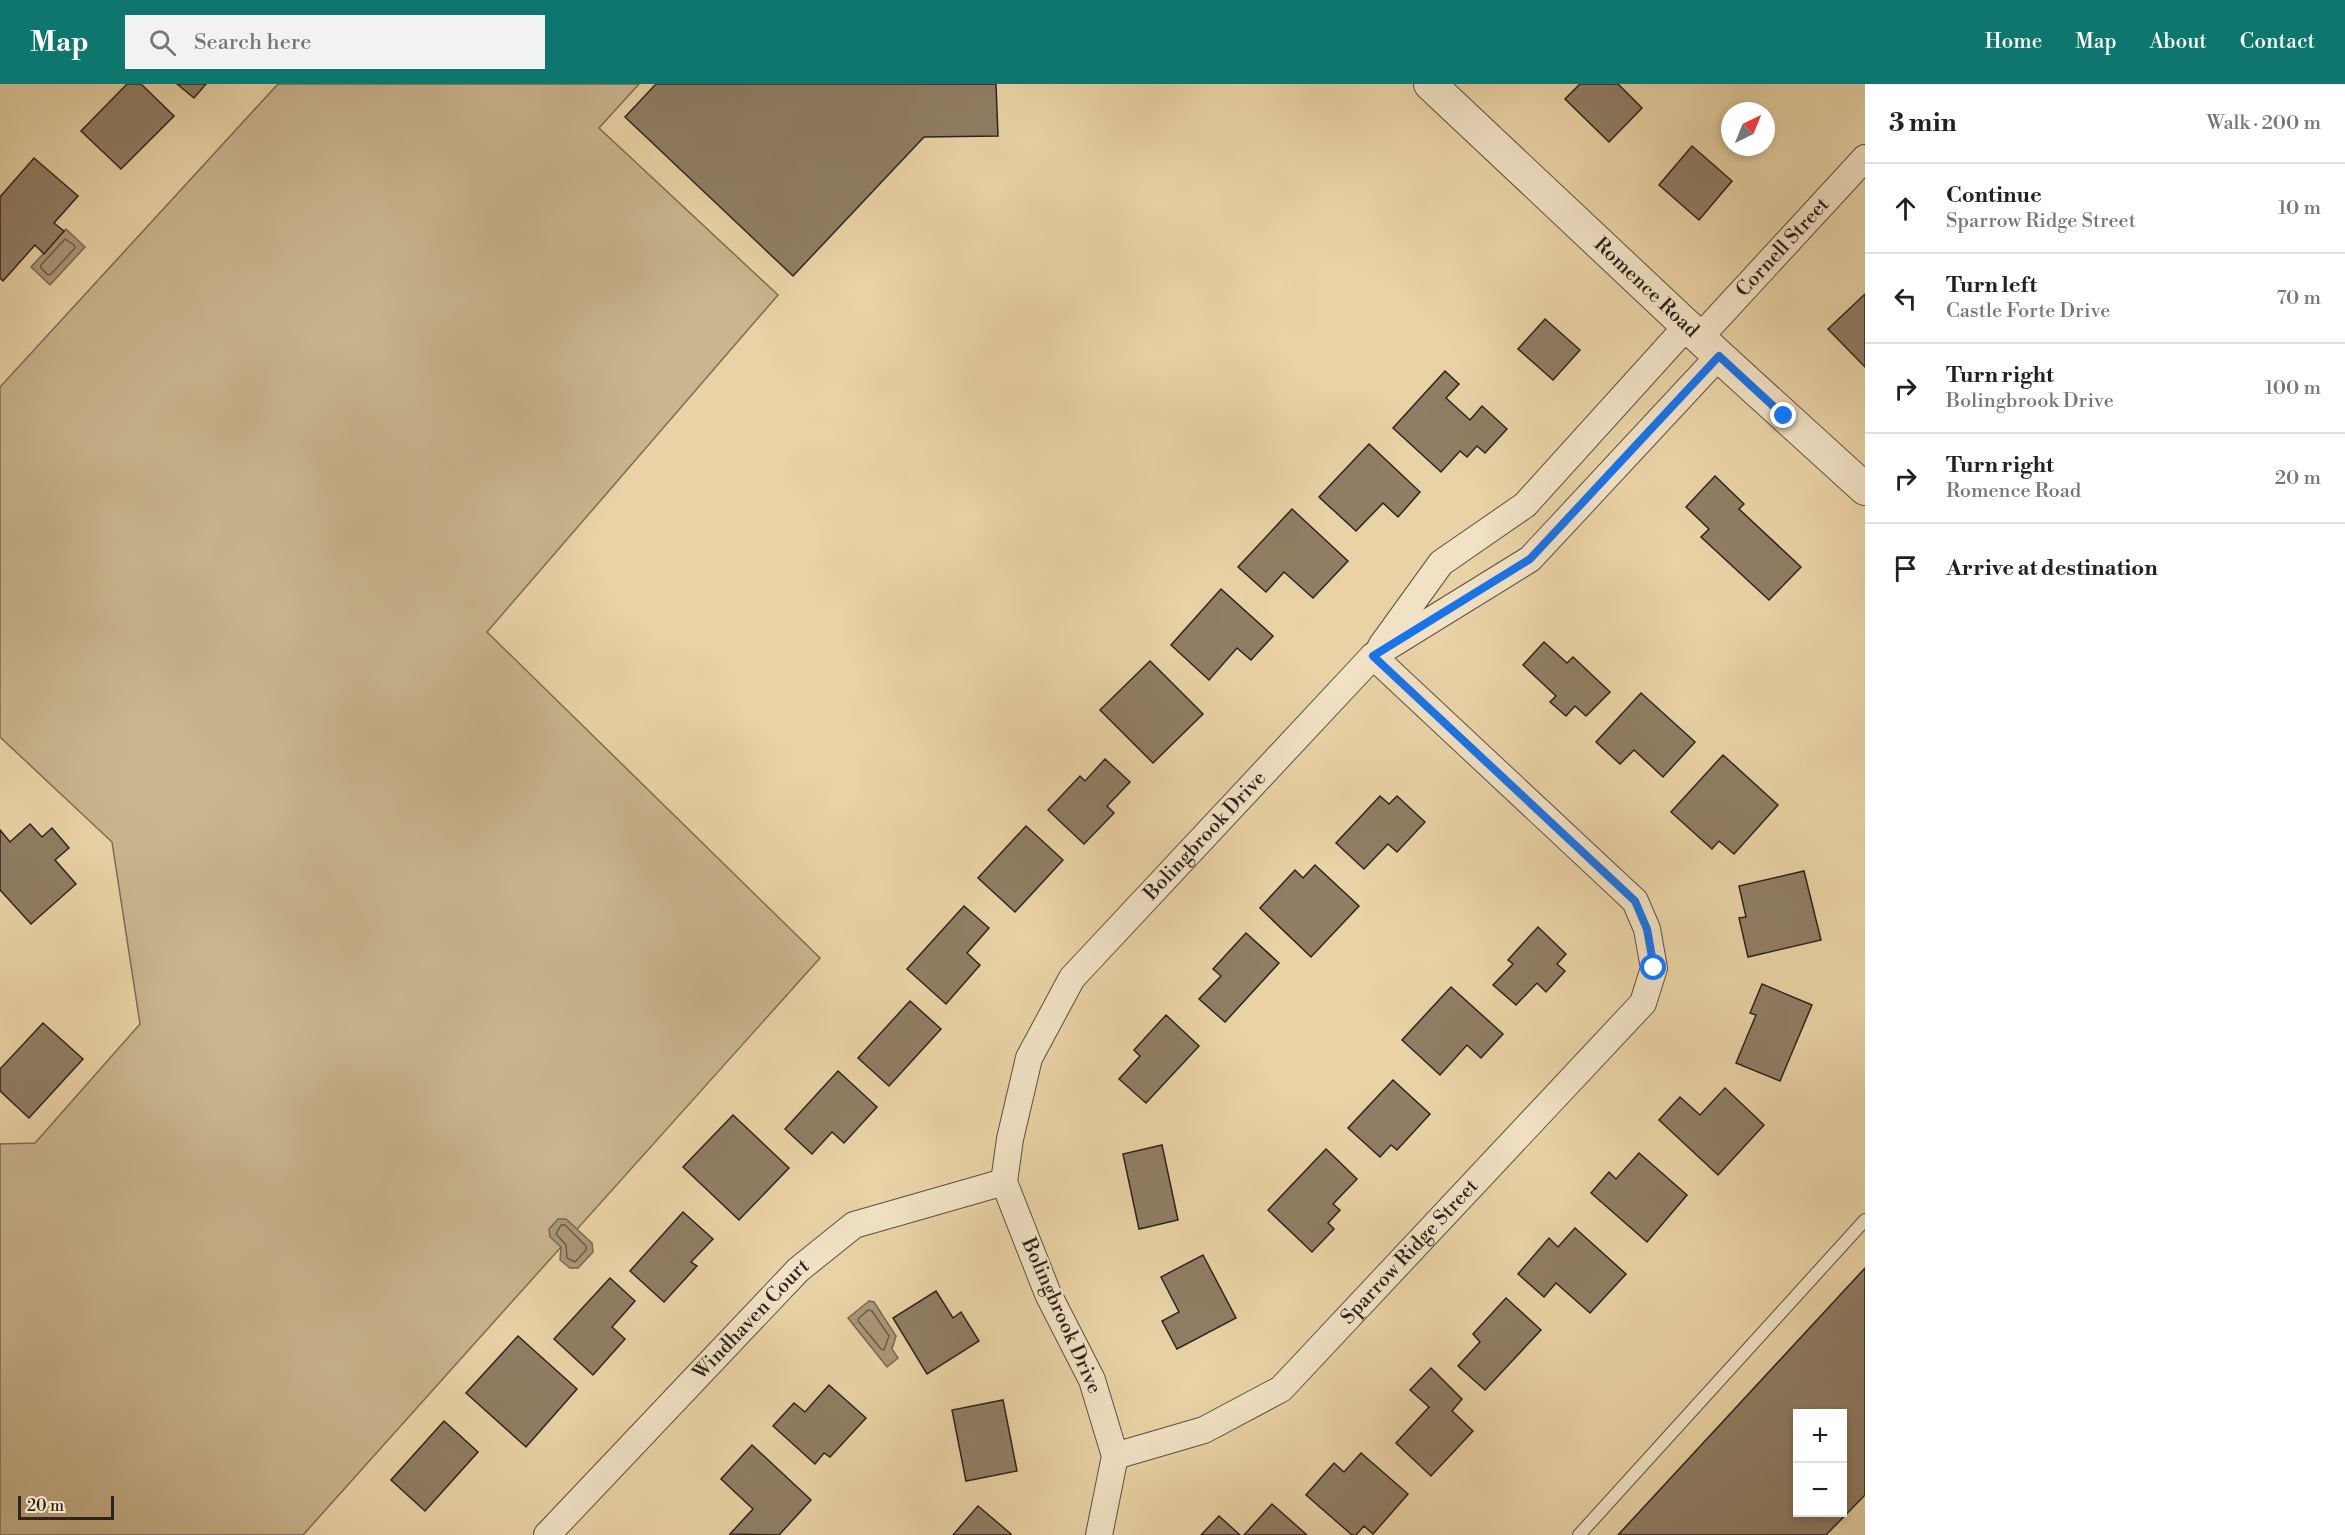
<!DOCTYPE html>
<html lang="en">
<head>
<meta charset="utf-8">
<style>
	body { margin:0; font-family:"Libre Bodoni",serif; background:#f2f2f2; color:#202124 }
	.controls { position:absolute; right:18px; bottom:18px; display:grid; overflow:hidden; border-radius:0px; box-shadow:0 3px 9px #0003 }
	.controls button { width:54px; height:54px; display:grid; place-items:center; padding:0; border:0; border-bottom:2px solid #e0e0e0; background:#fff; color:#202124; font:30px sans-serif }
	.compass { position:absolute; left:1721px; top:18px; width:54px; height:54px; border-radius:50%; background:#fff; box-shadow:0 3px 9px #0003; rotate:43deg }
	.scale { position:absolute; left:18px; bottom:15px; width:96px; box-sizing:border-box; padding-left:6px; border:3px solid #2f221e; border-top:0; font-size:16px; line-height:21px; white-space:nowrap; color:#2f221e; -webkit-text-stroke:4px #f1e2c5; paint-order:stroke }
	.stop { position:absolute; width:18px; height:18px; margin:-14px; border:4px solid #1a73e8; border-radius:50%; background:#fff }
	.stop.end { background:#1a73e8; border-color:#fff; box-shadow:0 2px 6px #0008 }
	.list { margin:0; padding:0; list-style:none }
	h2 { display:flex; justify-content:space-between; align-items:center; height:78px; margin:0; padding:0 24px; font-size:26px }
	h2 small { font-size:20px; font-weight:400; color:#757577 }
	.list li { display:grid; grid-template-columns:39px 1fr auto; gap:18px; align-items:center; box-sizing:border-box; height:90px; padding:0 24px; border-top:2px solid #e0e0e0 }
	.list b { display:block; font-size:22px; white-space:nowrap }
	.list p { margin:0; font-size:20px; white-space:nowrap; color:#757577 }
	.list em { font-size:20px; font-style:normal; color:#757577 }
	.icon { flex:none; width:33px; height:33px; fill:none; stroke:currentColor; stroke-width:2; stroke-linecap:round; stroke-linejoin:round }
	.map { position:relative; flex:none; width:1865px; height:1451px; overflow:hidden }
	header { display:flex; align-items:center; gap:36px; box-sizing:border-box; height:84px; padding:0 30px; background:#0f766e; color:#fff }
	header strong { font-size:28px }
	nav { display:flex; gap:33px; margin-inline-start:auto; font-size:21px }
	.search { width:420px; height:54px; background:#f2f2f2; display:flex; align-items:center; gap:15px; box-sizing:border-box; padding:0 21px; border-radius:0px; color:#757577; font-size:22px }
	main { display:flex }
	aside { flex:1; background:#fff }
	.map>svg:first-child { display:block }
</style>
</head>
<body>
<header>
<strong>Map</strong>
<div class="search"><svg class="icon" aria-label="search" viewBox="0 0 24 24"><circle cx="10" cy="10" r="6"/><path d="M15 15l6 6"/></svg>Search here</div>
<nav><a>Home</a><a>Map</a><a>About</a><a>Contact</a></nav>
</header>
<main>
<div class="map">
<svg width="1865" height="1451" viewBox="0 0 1865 1451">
	<rect width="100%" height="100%" fill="#e9d3a6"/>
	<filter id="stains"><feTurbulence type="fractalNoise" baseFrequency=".00333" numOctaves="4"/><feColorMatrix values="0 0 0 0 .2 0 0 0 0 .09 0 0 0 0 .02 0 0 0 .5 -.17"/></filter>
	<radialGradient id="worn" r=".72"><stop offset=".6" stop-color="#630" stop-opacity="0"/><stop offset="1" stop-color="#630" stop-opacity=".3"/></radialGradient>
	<!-- green -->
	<polygon fill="#c9b58f" stroke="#7c6c56" stroke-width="1.5" points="278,0 639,0 599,44 778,211 487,548 820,874 303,1451 0,1451 0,1060 35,1059 140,940 112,758 0,653 0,303"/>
	<!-- water -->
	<g fill="#aa9778" stroke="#796854" stroke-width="1.5">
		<polygon points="66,145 85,163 50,201 31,183"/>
		<polygon points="558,1135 566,1135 592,1159 593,1168 578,1184 570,1184 560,1176 561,1163 550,1153 549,1145"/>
		<polygon points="869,1217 874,1218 896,1252 892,1265 898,1274 887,1283 848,1234"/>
	</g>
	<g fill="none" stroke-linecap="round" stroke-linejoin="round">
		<!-- shore -->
		<g stroke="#6c5c4b" stroke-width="1.5">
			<polygon points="65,155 74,161 75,164 51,190 48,191 41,184 41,181"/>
			<polygon points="561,1141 565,1141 586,1162 586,1166 575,1178 567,1174 566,1161 556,1150"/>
			<polygon points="868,1226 872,1227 889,1252 884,1266 881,1265 858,1237 859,1234"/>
		</g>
	</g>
	<!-- building -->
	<g fill="#907e65" stroke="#2f221e" stroke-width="1.5" fill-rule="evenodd">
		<polygon points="127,0 141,0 174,32 121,85 81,47"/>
		<polygon points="177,0 206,0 194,14"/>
		<polygon points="656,0 996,0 998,52 924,53 793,192 625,33"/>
		<polygon points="1580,0 1618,0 1642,24 1609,58 1565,15"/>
		<polygon points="1692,62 1732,97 1699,136 1659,101"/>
		<polygon points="34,74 78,112 54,139 64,147 44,170 35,161 3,197 0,194 0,113"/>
		<polygon points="1865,210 1865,283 1828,245"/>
		<polygon points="1545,235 1580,266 1553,296 1518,265"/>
		<polygon points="1445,287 1459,300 1446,314 1470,336 1482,322 1507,345 1485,369 1477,362 1467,373 1460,367 1441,388 1393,344"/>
		<polygon points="1369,360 1420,408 1398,433 1383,419 1356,447 1319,413"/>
		<polygon points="1715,392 1744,420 1739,425 1801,483 1769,516 1701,453 1709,445 1686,423"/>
		<polygon points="1292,425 1348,477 1313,514 1284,488 1266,508 1238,483"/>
		<polygon points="1221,505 1273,552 1251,576 1237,564 1209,596 1171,561"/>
		<polygon points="1544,558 1567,579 1573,573 1610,608 1586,632 1575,622 1566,632 1550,618 1556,612 1523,581"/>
		<polygon points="1150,577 1203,630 1153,679 1100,626"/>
		<polygon points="1641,609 1695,658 1663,693 1634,666 1620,680 1596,658"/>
		<polygon points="1723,671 1778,721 1734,770 1719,757 1712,765 1671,728"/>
		<polygon points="1105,675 1130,698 1107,722 1114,729 1084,760 1048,726 1080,692 1085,697"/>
		<polygon points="1380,712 1389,720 1397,712 1425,738 1397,768 1388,760 1364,785 1336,759"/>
		<polygon points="30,740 42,753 52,744 69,764 55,776 76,800 31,840 0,806 0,746 10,758"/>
		<polygon points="1026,742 1063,776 1015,828 978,794"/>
		<polygon points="1315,781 1359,822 1311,873 1260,824 1295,786 1303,794"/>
		<polygon points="1804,787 1821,856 1748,873 1739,834 1746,833 1739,802"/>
		<polygon points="964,822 989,844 967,869 980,881 946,920 907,885"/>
		<polygon points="1538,843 1566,870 1557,880 1565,887 1546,908 1537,899 1516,921 1493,901 1513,880 1508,876"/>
		<polygon points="1246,849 1279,879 1225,938 1199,915 1221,892 1213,885"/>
		<polygon points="1762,900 1812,921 1780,997 1736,979 1756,931 1750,929"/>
		<polygon points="1451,903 1503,950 1481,974 1467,961 1440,991 1402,956"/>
		<polygon points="910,917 941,945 889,1002 858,974"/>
		<polygon points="1166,931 1199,962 1146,1019 1119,995 1140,972 1134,966"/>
		<polygon points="43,939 83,975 29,1034 0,1007 0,985"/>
		<polygon points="838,987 877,1023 844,1059 832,1048 812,1070 785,1045"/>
		<polygon points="1393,996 1430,1030 1397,1066 1391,1061 1380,1073 1348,1044"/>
		<polygon points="1725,1004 1764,1041 1718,1091 1659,1036 1680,1013 1700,1031"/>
		<polygon points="733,1031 789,1084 739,1136 683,1083"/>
		<polygon points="1162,1061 1178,1136 1139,1145 1123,1070"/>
		<polygon points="1326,1065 1357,1095 1333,1120 1340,1126 1328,1139 1334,1145 1312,1168 1268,1126"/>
		<polygon points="1639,1069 1687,1111 1647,1158 1591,1109 1609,1088 1616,1095"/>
		<polygon points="683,1128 713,1155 691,1178 697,1182 664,1218 630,1187"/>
		<polygon points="1575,1144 1626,1190 1590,1229 1556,1199 1544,1213 1518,1190 1549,1154 1558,1163"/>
		<polygon points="1203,1171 1236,1234 1177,1265 1162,1237 1179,1228 1161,1193"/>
		<path d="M1865,1184V1411L1826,1451H1618ZM1798,1330H1842V1428H1798Z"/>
		<polygon points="610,1194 635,1217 612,1243 625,1255 593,1291 554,1255"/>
		<polygon points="936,1207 953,1234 961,1228 979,1257 927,1290 893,1234"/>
		<polygon points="1506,1214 1541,1246 1485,1306 1458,1282 1480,1258 1473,1250"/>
		<polygon points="518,1252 577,1305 526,1363 466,1309"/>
		<polygon points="1431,1284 1462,1315 1452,1327 1473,1347 1431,1392 1396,1359 1429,1323 1410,1306"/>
		<polygon points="829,1301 866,1334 830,1373 824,1369 815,1380 773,1342 794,1319 805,1328"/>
		<polygon points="1003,1316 1017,1387 966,1397 952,1326"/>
		<polygon points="444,1337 478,1368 425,1427 391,1396"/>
		<polygon points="752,1361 811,1416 779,1451 730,1450 753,1425 721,1395"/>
		<polygon points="1361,1369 1408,1410 1373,1450 1364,1442 1356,1451 1352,1451 1306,1411 1334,1379 1344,1388"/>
		<polygon points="1272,1420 1307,1451 1244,1451"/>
		<polygon points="978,1422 1011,1450 1011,1451 953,1451"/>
		<polygon points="1219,1432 1240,1451 1201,1451"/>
	</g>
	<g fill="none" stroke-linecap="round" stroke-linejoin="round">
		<defs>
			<polyline id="service" points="1579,1451 1865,1136"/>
			<g id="minor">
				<path id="s1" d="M1700,253L1865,74"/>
				<polyline points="1381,562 1441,479 1525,421 1687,242"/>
				<path id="s2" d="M1115,1372L1204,1346L1281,1305L1643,919L1654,884L1647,845L1635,817L1373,572"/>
				<path id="s3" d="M547,1451L798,1186L854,1141L1004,1098"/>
				<path id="s4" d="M1099,1451L1115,1372L1092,1296L1048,1210L1004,1098L1010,1055L1029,974L1072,894L1373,572L1530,475L1719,272"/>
			</g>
			<g id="tertiary">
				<path id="s5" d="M1430,0L1719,272L1865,405"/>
			</g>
		</defs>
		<!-- service casing -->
		<use href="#service" stroke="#5e4e40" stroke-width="14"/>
		<!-- minor casing -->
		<use href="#minor" stroke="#5e4e40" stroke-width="28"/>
		<!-- tertiary casing -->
		<use href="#tertiary" stroke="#5e4e40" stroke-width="34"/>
		<!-- service -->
		<use href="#service" stroke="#f1e2c5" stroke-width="12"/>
		<!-- minor -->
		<use href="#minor" stroke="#f1e2c5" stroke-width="26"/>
		<!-- tertiary -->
		<use href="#tertiary" stroke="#f1e2c5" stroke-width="32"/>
	</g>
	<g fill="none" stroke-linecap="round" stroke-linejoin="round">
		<!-- route -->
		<polyline stroke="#1a73e8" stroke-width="8" points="1654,884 1647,845 1635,817 1373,572 1530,475 1719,272 1784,332"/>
	</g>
	<g text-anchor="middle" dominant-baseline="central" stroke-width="4.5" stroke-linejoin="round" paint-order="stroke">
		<!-- street labels -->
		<g font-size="20" fill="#2f221e" stroke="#f1e2c5">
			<text stroke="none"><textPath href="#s1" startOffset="122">Cornell Street</textPath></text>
			<text stroke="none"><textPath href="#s5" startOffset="297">Romence Road</textPath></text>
			<text stroke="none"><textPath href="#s4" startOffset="789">Bolingbrook Drive</textPath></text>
			<text stroke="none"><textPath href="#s2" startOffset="368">Sparrow Ridge Street</textPath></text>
			<text transform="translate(1061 1232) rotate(66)">Bolingbrook Drive</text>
			<text stroke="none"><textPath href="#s3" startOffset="297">Windhaven Court</textPath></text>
		</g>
	</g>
	<rect width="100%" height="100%" filter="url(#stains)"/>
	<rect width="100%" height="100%" fill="url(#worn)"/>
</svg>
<div class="controls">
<button>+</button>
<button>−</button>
</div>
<svg class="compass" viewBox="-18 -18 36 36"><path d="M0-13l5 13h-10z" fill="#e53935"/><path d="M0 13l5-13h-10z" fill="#757577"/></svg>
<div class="scale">20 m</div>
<div class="stop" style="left:1654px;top:884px"></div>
<div class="stop end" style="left:1784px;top:332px"></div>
</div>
<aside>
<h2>3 min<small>Walk · 200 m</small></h2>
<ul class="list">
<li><svg class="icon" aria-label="ahead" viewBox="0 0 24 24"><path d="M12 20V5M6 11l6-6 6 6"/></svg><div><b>Continue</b><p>Sparrow Ridge Street</p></div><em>10 m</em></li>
<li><svg class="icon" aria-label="left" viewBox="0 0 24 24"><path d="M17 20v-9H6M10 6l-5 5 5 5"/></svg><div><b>Turn left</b><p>Castle Forte Drive</p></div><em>70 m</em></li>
<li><svg class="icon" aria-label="right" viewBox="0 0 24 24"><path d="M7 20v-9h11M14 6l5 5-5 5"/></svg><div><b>Turn right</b><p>Bolingbrook Drive</p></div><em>100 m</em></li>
<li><svg class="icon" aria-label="right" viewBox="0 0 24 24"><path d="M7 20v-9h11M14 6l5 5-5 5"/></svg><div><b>Turn right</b><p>Romence Road</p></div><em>20 m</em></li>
<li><svg class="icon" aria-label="arrive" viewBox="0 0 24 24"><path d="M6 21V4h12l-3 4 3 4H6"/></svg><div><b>Arrive at destination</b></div></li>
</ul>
</aside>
</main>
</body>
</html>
